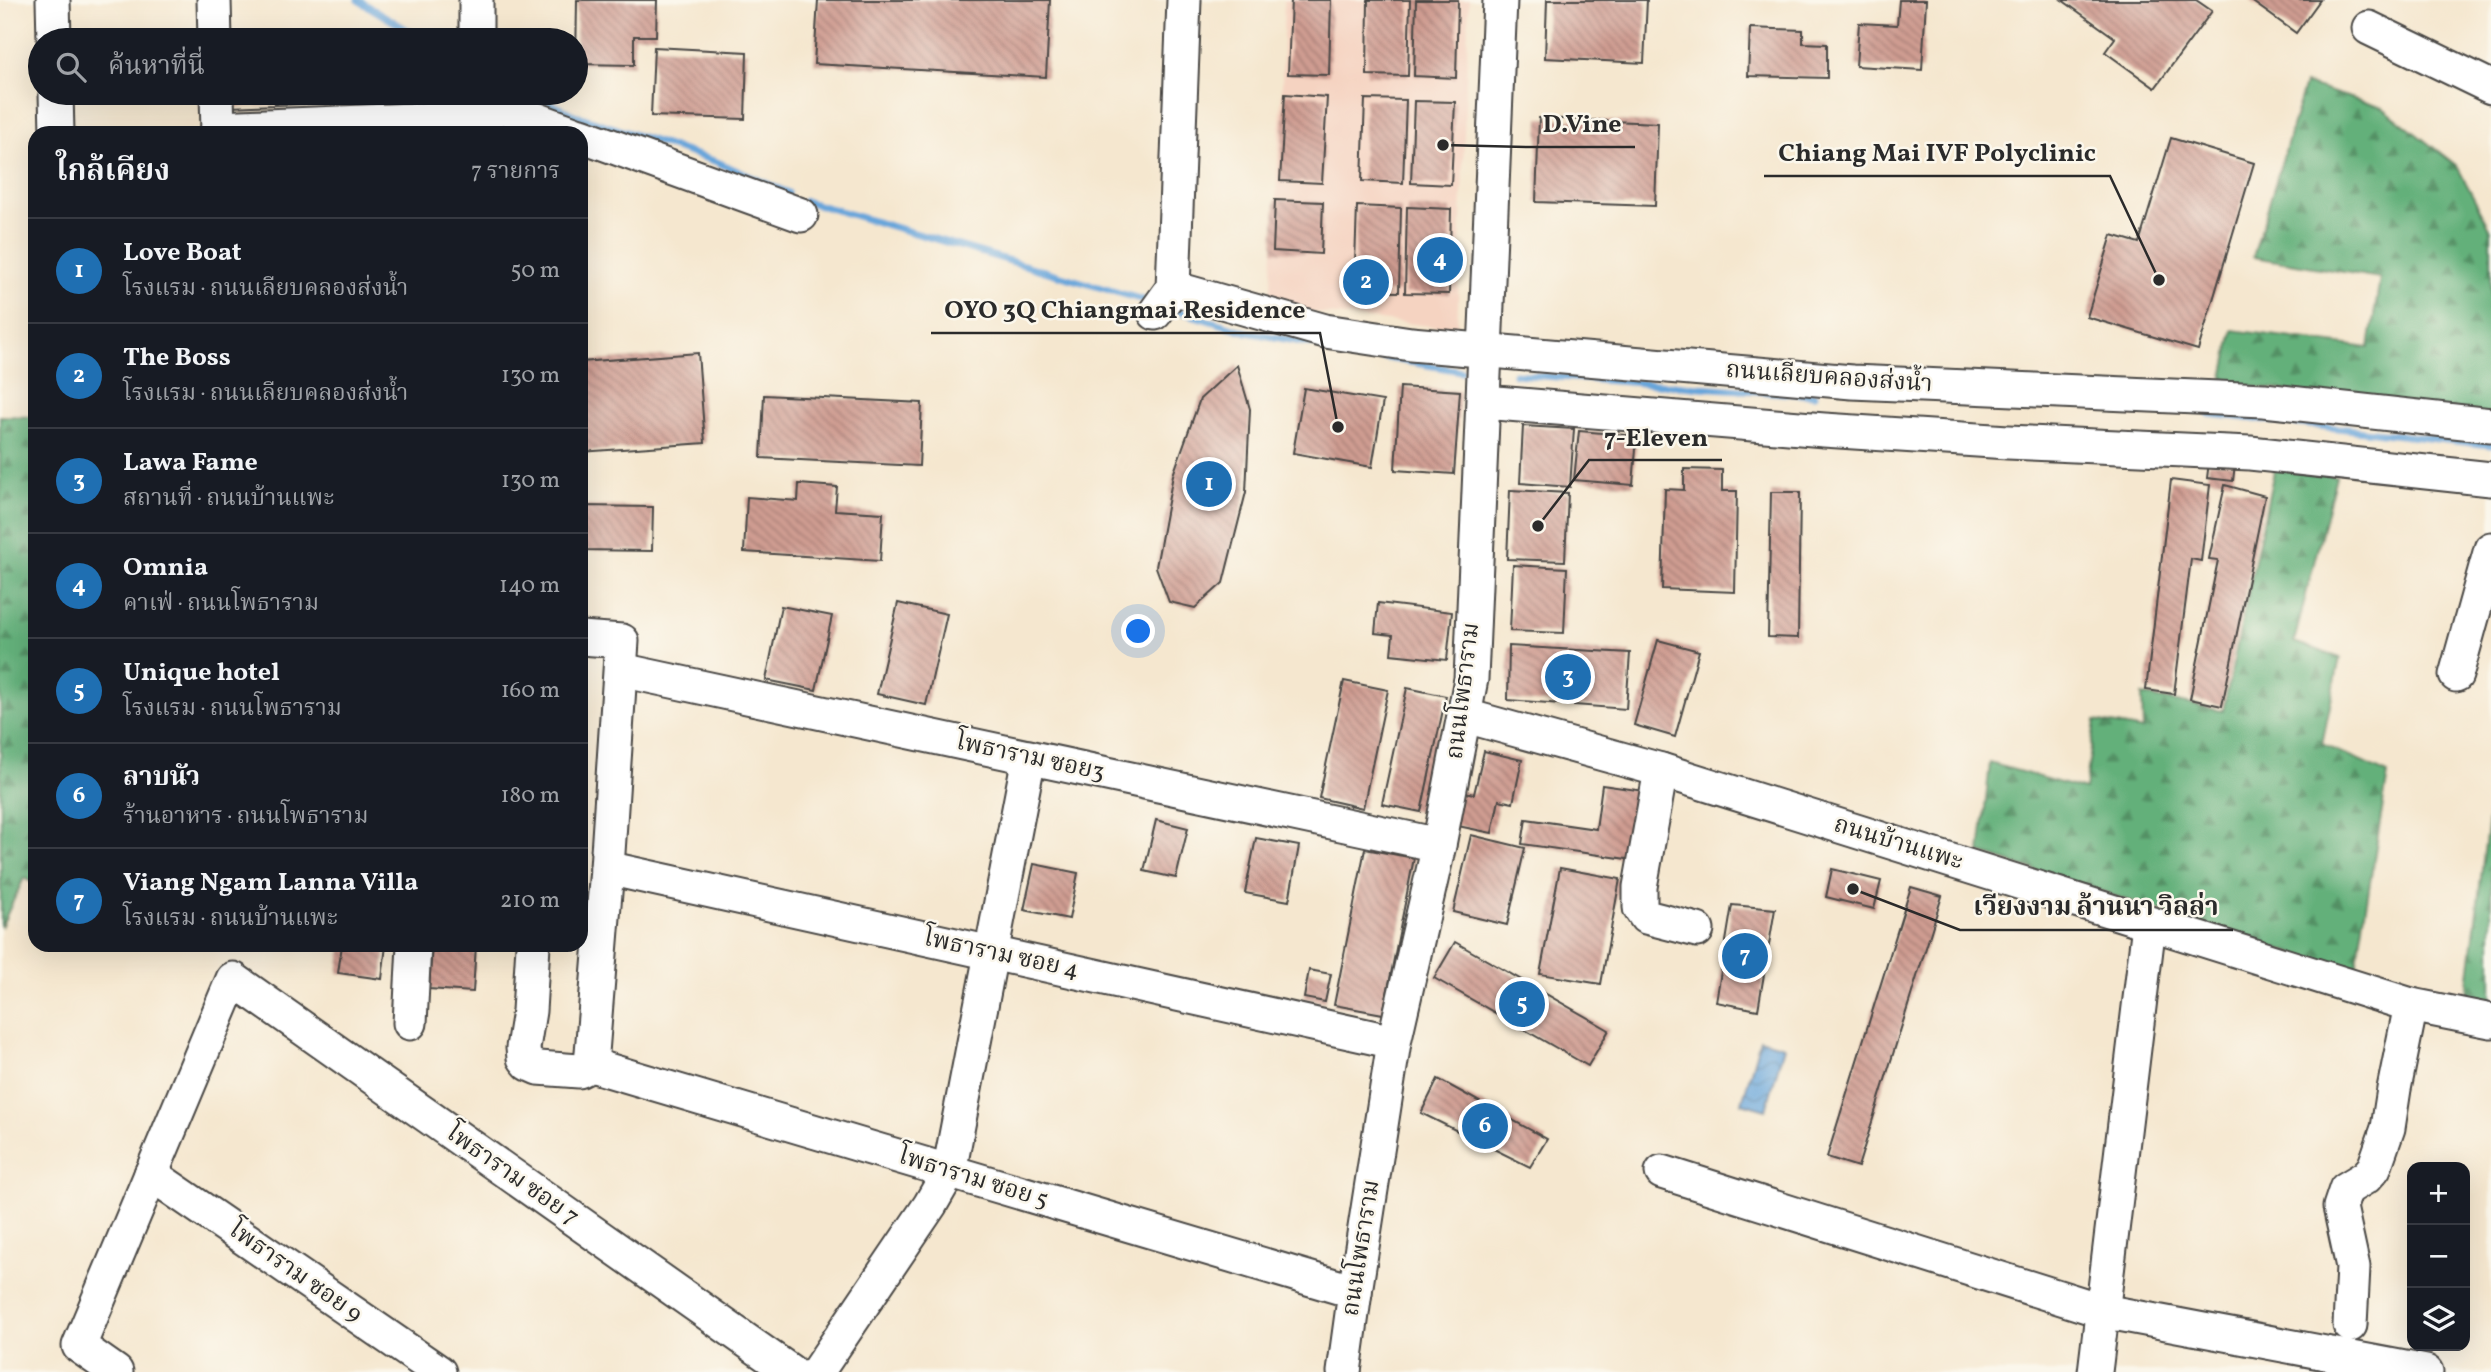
<!DOCTYPE html>
<html lang="th">
<head>
<meta charset="utf-8">
<style>
	body { margin:0; font-family:Vollkorn,"Noto Serif Thai",serif; background:#20242c; color:#f1f3f6 }
	.controls { position:absolute; right:21px; bottom:21px; display:grid; overflow:hidden; border-radius:14px; box-shadow:0 7px 28px #0002 }
	.controls button { width:63px; height:63px; display:grid; place-items:center; padding:0; border:0; border-bottom:2px solid #363941; background:#171b24; color:#f1f3f6; font:35px sans-serif }
	.you { position:absolute; left:1139px; top:632px; width:24px; height:24px; margin:-18px; border:5px solid #fff; border-radius:50%; background:#1a73e8; box-shadow:0 0 0 10px #1a73e833 }
	.badge { display:grid; place-items:center; width:46px; height:46px; border-radius:50%; background:#1f6fb2; color:#fff; font-size:23px; font-weight:700 }
	.pin { position:absolute; translate:-50% -50%; border:4px solid #fff; box-shadow:0 2px 7px #0006 }
	.list { margin:0; padding:0; list-style:none }
	h2 { display:flex; justify-content:space-between; align-items:center; height:91px; margin:0; padding:0 28px; font-size:30px }
	h2 small { font-size:23px; font-weight:400; color:#9ea1a6 }
	.list li { display:grid; grid-template-columns:46px 1fr auto; gap:21px; align-items:center; box-sizing:border-box; height:105px; padding:0 28px; border-top:2px solid #363941 }
	.list b { display:block; font-size:26px; white-space:nowrap }
	.list p { margin:0; font-size:23px; white-space:nowrap; color:#9ea1a6 }
	.list em { font-size:23px; font-style:normal; color:#9ea1a6 }
	.icon { flex:none; width:38px; height:38px; fill:none; stroke:currentColor; stroke-width:2; stroke-linecap:round; stroke-linejoin:round }
	.map { position:relative; flex:none; width:2491px; height:1372px; overflow:hidden }
	.search { position:absolute; background:#171b24; box-shadow:0 7px 28px #0002; left:28px; top:28px; width:560px; height:77px; display:flex; align-items:center; gap:18px; box-sizing:border-box; padding:0 24px; border-radius:38px; color:#9ea1a6; font-size:26px }
	.panel { position:absolute; background:#171b24; box-shadow:0 7px 28px #0002; left:28px; top:126px; width:560px; height:826px; border-radius:21px }
	.map>svg:first-child { display:block }
</style>
</head>
<body>
<div class="map">
<svg width="2491" height="1372" viewBox="0 0 2491 1372">
	<defs>
		<pattern id="forest-firs" width="22" height="20" patternUnits="userSpaceOnUse" patternTransform="scale(1.75)"><rect width="22" height="20" fill="#63b07a"/><path d="M5 1l3.5 6h-7zM16 11l3.5 6h-7z" fill="#528f64"/></pattern>
		<pattern id="water-waves" width="16" height="10" patternUnits="userSpaceOnUse" patternTransform="scale(1.75)"><rect width="16" height="10" fill="#68a5da"/><path d="M0 5q4-4 8 0t8 0" fill="none" stroke="#5687b1"/></pattern>
		<pattern id="building-back-hatch" width="6" height="6" patternUnits="userSpaceOnUse" patternTransform="scale(1.75)"><rect width="6" height="6" fill="#cf9c91"/><path d="M-1 5l2 2M0 0l6 6M5-1l2 2" fill="none" stroke="#a87f77"/></pattern>
	</defs>
	<rect width="100%" height="100%" fill="#fbf7ec"/>
	<filter id="ink" filterUnits="userSpaceOnUse"><feTurbulence type="fractalNoise" baseFrequency=".0143" numOctaves="2"/><feDisplacementMap in="SourceGraphic" scale="14" xChannelSelector="R" yChannelSelector="G"/><feConvolveMatrix kernelMatrix="1 2 1 2 8 2 1 2 1" color-interpolation-filters="sRGB"/></filter>
	<filter id="wash" filterUnits="userSpaceOnUse"><feTurbulence type="fractalNoise" baseFrequency=".00686" numOctaves="4" result="noise"/><feDisplacementMap in="SourceGraphic" scale="28" xChannelSelector="R" yChannelSelector="G"/><feGaussianBlur stdDeviation="1.57" result="paint"/><feColorMatrix in="noise" values="0 0 0 0 0 0 0 0 0 0 0 0 0 0 0 0 0 1.4 0 .05"/><feComposite in="paint" operator="in"/></filter>
	<g filter="url(#wash)">
		<rect width="100%" height="100%" fill="#f5e7cf"/>
		<!-- built -->
		<polygon fill="#f5d3c1" points="1284,0 1469,0 1457,329 1270,307 1282,87"/>
		<!-- forest -->
		<g fill="url(#forest-firs)" stroke="#476e52" stroke-width="2">
			<polygon points="2305,84 2383,108 2457,166 2491,230 2491,415 2222,383 2233,330 2369,348 2380,278 2253,257"/>
			<polygon points="0,416 35,417 35,884 24,878 1,927"/>
			<polygon points="2275,466 2336,476 2294,642 2340,658 2322,744 2388,774 2355,973 1980,853 1990,763 2085,790 2095,721 2143,730 2142,695 2223,711"/>
			<polygon points="2491,794 2491,1002 2466,1001"/>
		</g>
		<!-- water -->
		<polygon fill="url(#water-waves)" stroke="#4a6882" stroke-width="2" points="1760,1039 1784,1046 1766,1110 1742,1103"/>
		<g fill="none" stroke-linecap="round" stroke-linejoin="round">
			<!-- stream -->
			<g stroke="#68a5da" stroke-width="7">
				<polyline points="358,0 424,40"/>
				<polyline points="529,93 572,114 717,162 788,193"/>
				<polyline points="805,201 1150,302"/>
				<polyline points="1168,308 1247,332 1312,344"/>
				<polyline points="1365,354 1461,371"/>
				<polyline points="1515,374 1814,395"/>
				<polyline points="2210,414 2491,445"/>
			</g>
		</g>
		<g id="blocks">
			<!-- building -->
			<g fill="url(#building-back-hatch)">
				<polygon points="577,0 657,0 656,36 634,36 634,65 576,64"/>
				<polygon points="818,0 1050,0 1046,77 814,64"/>
				<polygon points="1291,0 1331,0 1329,75 1288,74"/>
				<polygon points="1368,0 1410,0 1408,76 1367,75"/>
				<polygon points="1416,0 1458,0 1456,78 1414,76"/>
				<polygon points="1547,0 1647,0 1644,63 1545,58"/>
				<polygon points="1899,0 1926,0 1922,70 1856,66 1859,23 1897,25"/>
				<polygon points="2062,0 2196,0 2212,11 2155,88 2105,52 2115,38"/>
				<polygon points="2250,0 2320,0 2296,33"/>
				<polygon points="1750,28 1803,30 1803,43 1827,44 1827,78 1748,76"/>
				<polygon points="499,36 553,38 553,40 499,40"/>
				<polygon points="654,47 747,52 745,119 651,116"/>
				<polygon points="230,93 274,93 275,105 230,107"/>
				<polygon points="276,93 320,93 321,103 277,105"/>
				<polygon points="324,93 368,93 368,100 324,102"/>
				<polygon points="1285,94 1327,97 1322,183 1280,181"/>
				<polygon points="1365,99 1406,100 1403,183 1362,181"/>
				<polygon points="1414,101 1455,102 1451,185 1411,183"/>
				<polygon points="1539,118 1658,123 1655,206 1536,202"/>
				<polygon points="2171,138 2254,163 2198,350 2087,317 2112,235 2139,243"/>
				<polygon points="1275,200 1323,202 1321,254 1273,251"/>
				<polygon points="1357,206 1401,208 1399,292 1354,291"/>
				<polygon points="1407,207 1451,209 1449,294 1405,293"/>
				<polygon points="698,353 705,443 581,452 581,362"/>
				<polygon points="1237,365 1250,409 1246,492 1223,583 1195,608 1169,602 1156,567 1173,475 1200,399"/>
				<polygon points="1400,387 1460,391 1454,474 1395,470"/>
				<polygon points="1304,388 1383,401 1372,467 1293,453"/>
				<polygon points="764,395 922,403 919,466 761,458"/>
				<polygon points="1523,426 1574,429 1570,487 1520,483"/>
				<polygon points="1579,431 1637,436 1633,485 1574,480"/>
				<polygon points="2209,462 2235,464 2233,481 2207,478"/>
				<polygon points="1684,469 1722,470 1722,491 1737,491 1735,592 1662,589 1665,489 1684,490"/>
				<polygon points="2171,480 2210,485 2201,561 2191,559 2174,694 2146,690"/>
				<polygon points="799,484 837,487 835,510 883,513 880,561 744,552 747,497 798,501"/>
				<polygon points="2225,485 2265,496 2222,706 2190,699 2218,560 2209,559"/>
				<polygon points="1510,490 1568,493 1565,561 1507,559"/>
				<polygon points="1771,492 1800,492 1798,638 1768,637"/>
				<polygon points="581,506 653,507 652,551 581,550"/>
				<polygon points="1513,565 1567,568 1564,633 1510,631"/>
				<polygon points="898,603 947,614 926,705 877,694"/>
				<polygon points="1378,603 1452,612 1447,660 1391,654 1393,635 1375,633"/>
				<polygon points="781,606 832,616 816,690 766,680"/>
				<polygon points="1658,640 1699,651 1675,737 1634,725"/>
				<polygon points="1509,646 1630,653 1626,709 1508,700"/>
				<polygon points="1344,681 1388,690 1363,808 1319,798"/>
				<polygon points="1407,688 1446,696 1421,812 1382,804"/>
				<polygon points="1484,751 1522,760 1513,803 1499,800 1492,833 1453,825 1460,791 1474,794"/>
				<polygon points="1602,785 1644,791 1634,860 1522,844 1526,819 1596,829"/>
				<polygon points="1156,820 1188,828 1176,878 1144,871"/>
				<polygon points="1471,835 1525,848 1507,925 1453,912"/>
				<polygon points="1256,838 1299,846 1289,901 1245,893"/>
				<polygon points="1365,849 1414,858 1383,1014 1334,1005"/>
				<polygon points="1034,864 1078,873 1069,919 1024,910"/>
				<polygon points="1560,868 1620,879 1601,984 1540,974"/>
				<polygon points="1832,869 1881,881 1874,909 1826,897"/>
				<polygon points="1911,887 1942,896 1858,1167 1827,1157"/>
				<polygon points="1732,905 1775,909 1758,1010 1716,1002"/>
				<polygon points="1455,942 1609,1030 1588,1066 1434,978"/>
				<polygon points="342,945 386,945 382,979 338,973"/>
				<polygon points="432,945 476,945 473,992 429,989"/>
				<polygon points="1309,970 1331,974 1325,1002 1304,998"/>
				<polygon points="1438,1079 1547,1139 1530,1167 1421,1113"/>
			</g>
		</g>
	</g>
	<g filter="url(#ink)">
		<use href="#blocks" fill-opacity="0" stroke="#494744" stroke-width="2"/>
		<g fill="none" stroke-linecap="round" stroke-linejoin="round">
			<defs>
				<g id="minor">
					<polyline points="53,0 54,40"/>
					<polyline points="214,0 215,40"/>
					<polyline points="2369,28 2491,87"/>
					<polyline points="476,40 476,0"/>
					<polyline points="56,93 57,133"/>
					<polyline points="217,93 218,133"/>
					<polyline points="479,98 574,133"/>
					<polyline points="218,128 488,117"/>
					<polyline points="581,135 801,215"/>
					<polyline points="1173,288 1325,331 1411,344 1852,382 2264,400 2491,425"/>
					<polyline points="1155,313 1173,288 1184,0"/>
					<polyline points="1484,402 1824,430 2008,442 2250,453 2491,479"/>
					<polyline points="581,638 622,641 607,868 591,1065"/>
					<polyline points="621,670 1439,845"/>
					<polyline points="2456,675 2491,549"/>
					<polyline points="1466,716 1661,770 2411,1005 2491,1021"/>
					<polyline points="1661,770 1640,887 1640,908 1646,917 1697,930"/>
					<polyline points="607,868 1394,1042"/>
					<polyline points="533,945 529,1011 523,1048 524,1058 529,1064 538,1068 579,1071 591,1065"/>
					<polyline points="410,1023 414,945"/>
					<polyline points="591,1065 1355,1292"/>
					<polyline points="1662,1172 2103,1311 2426,1372"/>
					<polyline points="151,1174 439,1372"/>
					<polyline points="2350,1325 2353,1267 2340,1207 2346,1189 2366,1177 2374,1168 2388,1128 2394,1089 2411,1005"/>
					<polyline points="116,1372 79,1346 233,979 791,1372"/>
					<polyline points="817,1372 930,1205 949,1172 1029,757"/>
					<polyline points="1344,1372 1355,1292 1394,1042 1439,845 1471,679 1500,0"/>
					<polyline points="2095,1372 2149,924"/>
				</g>
			</defs>
			<!-- minor casing -->
			<use href="#minor" stroke="#494744" stroke-width="37"/>
			<!-- minor -->
			<use href="#minor" stroke="#fff" stroke-width="33"/>
		</g>
	</g>
	<g text-anchor="middle" dominant-baseline="central" stroke-width="5" stroke-linejoin="round" paint-order="stroke">
		<!-- street labels -->
		<g font-size="24" fill="#2b2b2b" stroke="#fbf7ec">
			<text transform="translate(1829 378) rotate(4)">ถนนเลียบคลองส่งน้ำ</text>
			<text transform="translate(1464 691) rotate(-83)">ถนนโพธาราม</text>
			<text transform="translate(1030 758) rotate(12)">โพธาราม ซอย3</text>
			<text transform="translate(1898 844) rotate(17)">ถนนบ้านแพะ</text>
			<text transform="translate(1001 955) rotate(12)">โพธาราม ซอย 4</text>
			<text transform="translate(512 1176) rotate(35)">โพธาราม ซอย 7</text>
			<text transform="translate(973 1179) rotate(17)">โพธาราม ซอย 5</text>
			<text transform="translate(1362 1248) rotate(-81)">ถนนโพธาราม</text>
			<text transform="translate(295 1273) rotate(35)">โพธาราม ซอย 9</text>
		</g>
	</g>
	<!-- callouts -->
	<path fill="none" stroke="#2b2b2b" stroke-width="2.5" d="M1443 145L1528 147H1635M2159 280L2110 176H1764M1338 427L1320 333H931M1538 526L1589 460H1722M1853 889L1960 930H2233"/>
	<g fill="#2b2b2b" stroke="#fbf7ec" stroke-width="2.5">
		<circle cx="1443" cy="145" r="7"/>
		<circle cx="2159" cy="280" r="7"/>
		<circle cx="1338" cy="427" r="7"/>
		<circle cx="1538" cy="526" r="7"/>
		<circle cx="1853" cy="889" r="7"/>
	</g>
	<g font-size="26" text-anchor="middle" font-weight="bold" fill="#2b2b2b" stroke="#fbf7ec" stroke-width="5" stroke-linejoin="round" paint-order="stroke">
		<text x="1582" y="132">D.Vine</text>
		<text x="1937" y="161">Chiang Mai IVF Polyclinic</text>
		<text x="1125" y="318">OYO 3Q Chiangmai Residence</text>
		<text x="1656" y="446">7-Eleven</text>
		<text x="2096" y="915">เวียงงาม ล้านนา วิลล่า</text>
	</g>
</svg>
<div class="controls">
<button>+</button>
<button>−</button>
<button><svg class="icon" aria-label="layers" viewBox="0 0 24 24"><path d="M12 4l9 5-9 5-9-5zM3 14l9 5 9-5"/></svg></button>
</div>
<div class="you"></div>
<div class="pin badge" style="left:1209px;top:484px">1</div>
<div class="pin badge" style="left:1366px;top:282px">2</div>
<div class="pin badge" style="left:1568px;top:677px">3</div>
<div class="pin badge" style="left:1440px;top:260px">4</div>
<div class="pin badge" style="left:1522px;top:1004px">5</div>
<div class="pin badge" style="left:1485px;top:1126px">6</div>
<div class="pin badge" style="left:1745px;top:956px">7</div>
<div class="search"><svg class="icon" aria-label="search" viewBox="0 0 24 24"><circle cx="10" cy="10" r="6"/><path d="M15 15l6 6"/></svg>ค้นหาที่นี่</div>
<section class="panel">
<h2>ใกล้เคียง<small>7 รายการ</small></h2>
<ul class="list">
<li><span class="badge">1</span><div><b>Love Boat</b><p>โรงแรม · ถนนเลียบคลองส่งน้ำ</p></div><em>50 m</em></li>
<li><span class="badge">2</span><div><b>The Boss</b><p>โรงแรม · ถนนเลียบคลองส่งน้ำ</p></div><em>130 m</em></li>
<li><span class="badge">3</span><div><b>Lawa Fame</b><p>สถานที่ · ถนนบ้านแพะ</p></div><em>130 m</em></li>
<li><span class="badge">4</span><div><b>Omnia</b><p>คาเฟ่ · ถนนโพธาราม</p></div><em>140 m</em></li>
<li><span class="badge">5</span><div><b>Unique hotel</b><p>โรงแรม · ถนนโพธาราม</p></div><em>160 m</em></li>
<li><span class="badge">6</span><div><b>ลาบนัว</b><p>ร้านอาหาร · ถนนโพธาราม</p></div><em>180 m</em></li>
<li><span class="badge">7</span><div><b>Viang Ngam Lanna Villa</b><p>โรงแรม · ถนนบ้านแพะ</p></div><em>210 m</em></li>
</ul>
</section>
</div>
</body>
</html>
